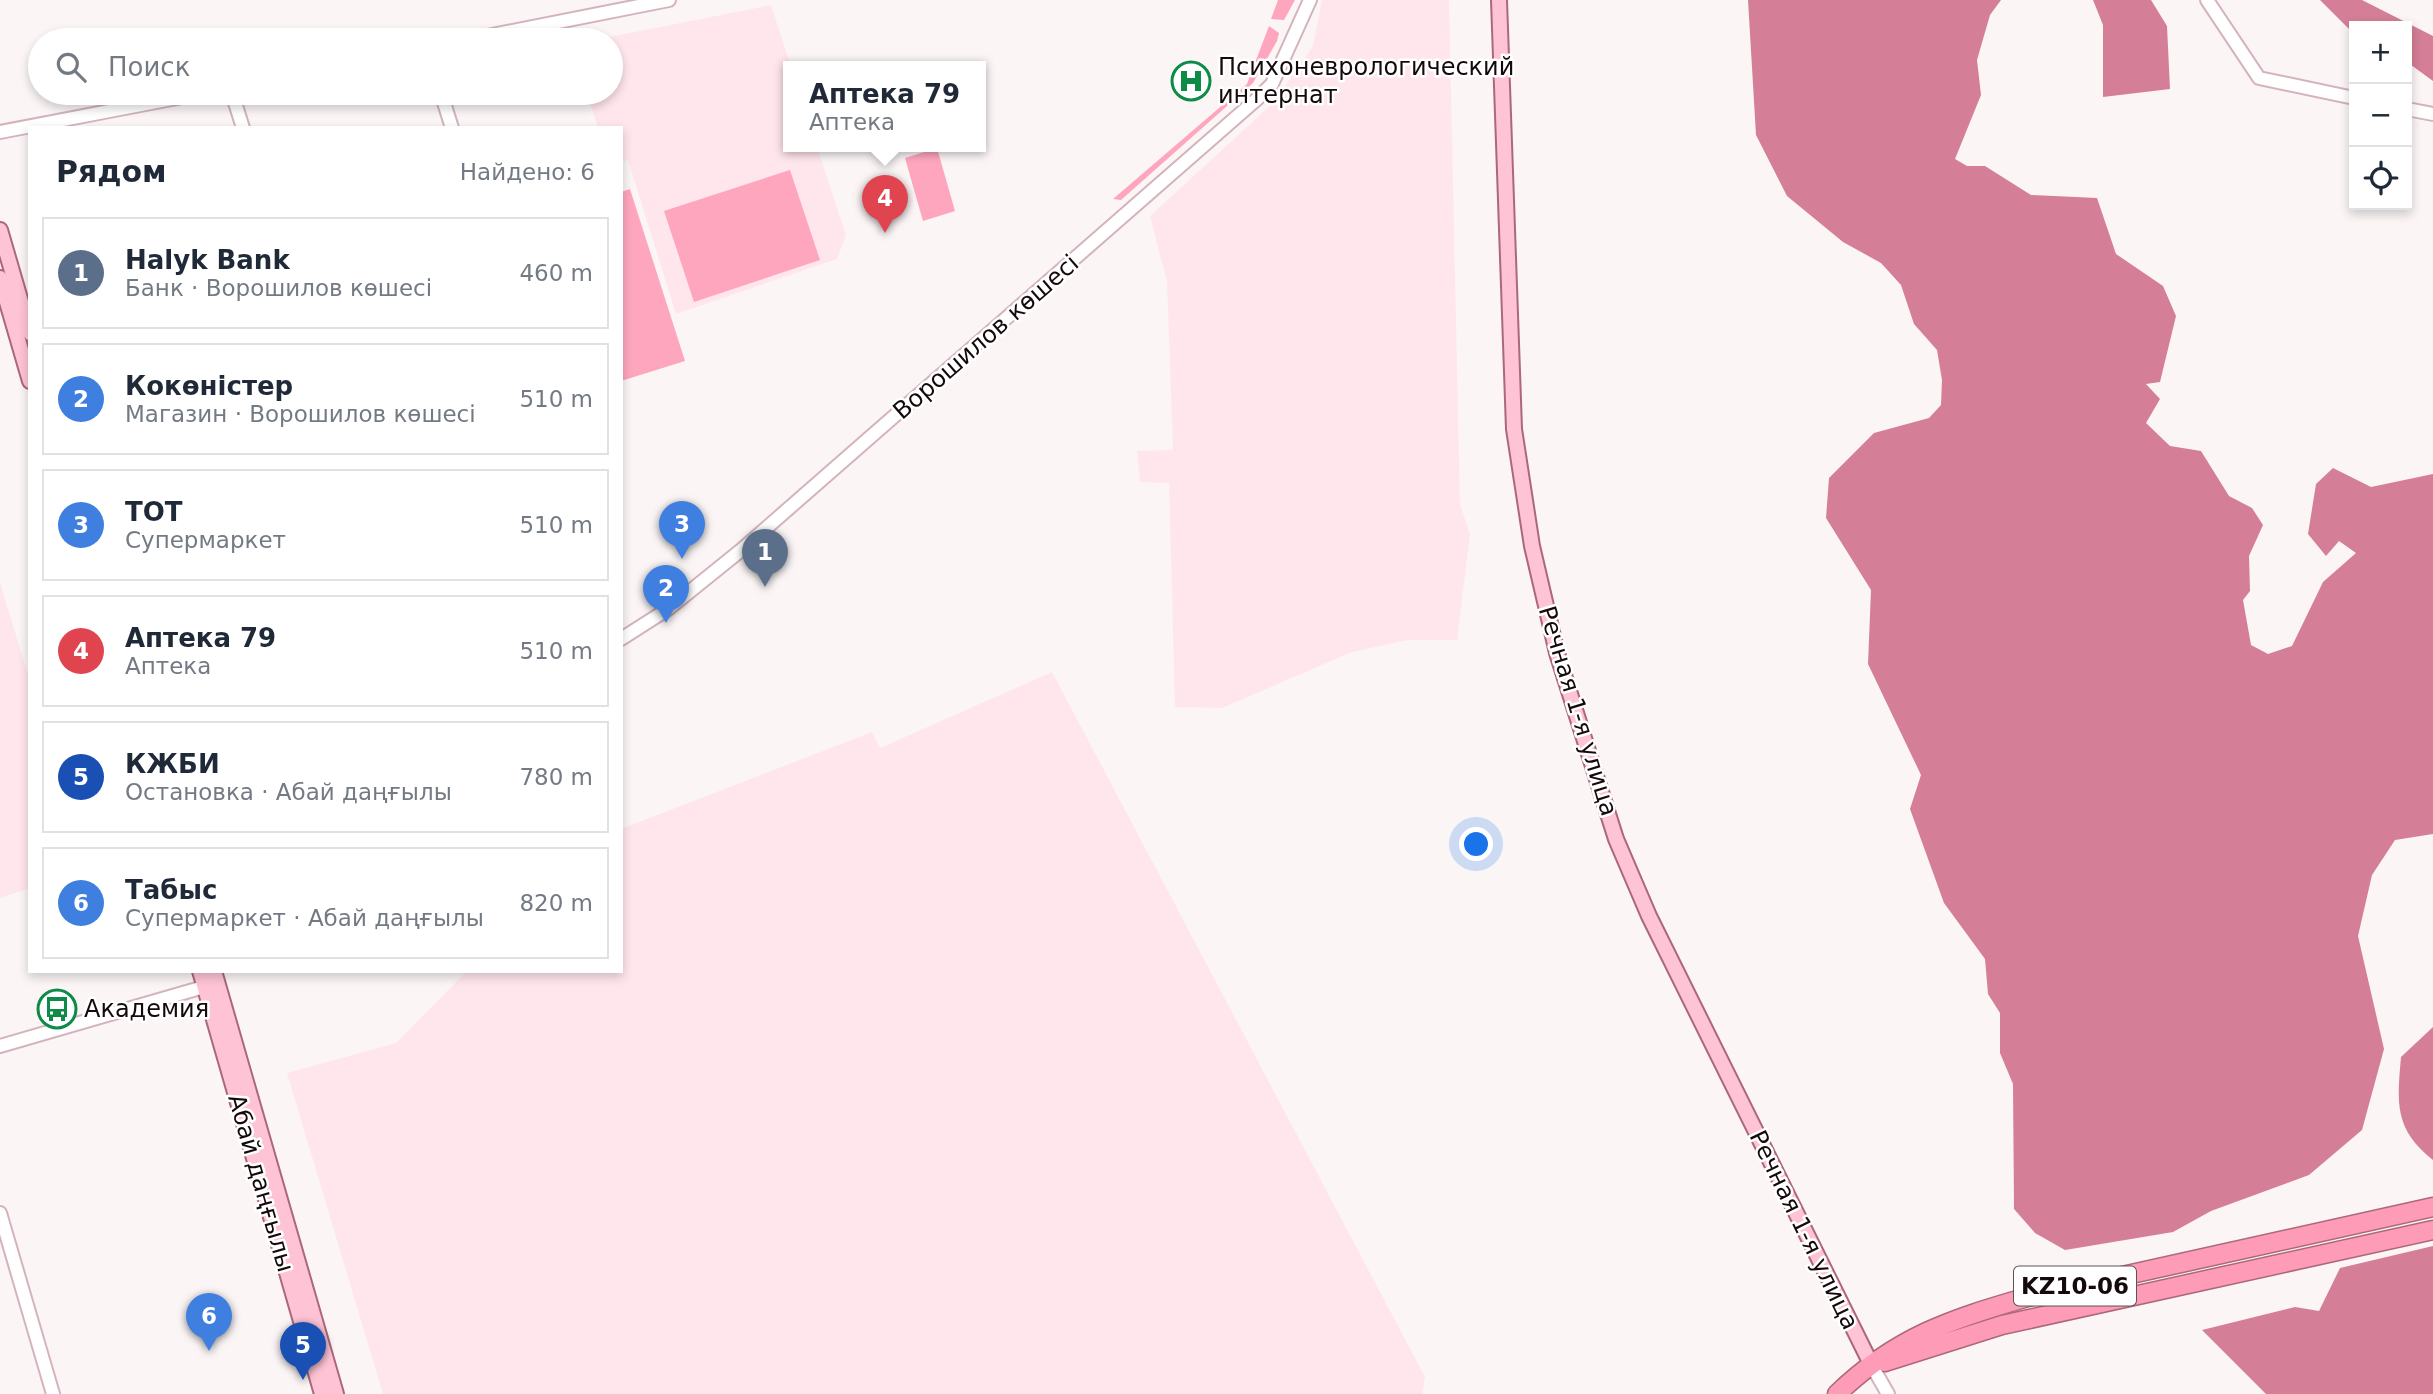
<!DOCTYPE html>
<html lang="ru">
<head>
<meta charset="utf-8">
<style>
	body { margin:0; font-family:"DejaVu Sans",sans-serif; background:#f2f2f3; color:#1f2937 }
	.controls { position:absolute; right:21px; top:21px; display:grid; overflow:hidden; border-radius:0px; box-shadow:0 4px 10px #0003 }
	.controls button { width:63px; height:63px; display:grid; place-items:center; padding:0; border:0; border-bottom:2px solid #e0e1e3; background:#fff; color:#1f2937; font:35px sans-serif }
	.you { position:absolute; left:1477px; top:845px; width:24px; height:24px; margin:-18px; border:5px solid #fff; border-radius:50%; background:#1a73e8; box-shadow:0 0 0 10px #1a73e833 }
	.badge { display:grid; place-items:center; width:46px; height:46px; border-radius:50%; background:#1a73e8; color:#fff; font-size:23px; font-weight:700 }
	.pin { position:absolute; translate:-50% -58px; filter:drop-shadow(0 2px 4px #0008) }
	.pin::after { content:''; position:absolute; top:37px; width:24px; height:21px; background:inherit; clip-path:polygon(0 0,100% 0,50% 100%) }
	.popup { position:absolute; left:783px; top:61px; width:203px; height:91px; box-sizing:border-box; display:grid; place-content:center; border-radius:0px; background:#fff; filter:drop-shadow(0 2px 5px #0005); font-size:23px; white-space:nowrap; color:#747a83 }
	.popup b { font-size:26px; color:#1f2937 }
	.popup::after { content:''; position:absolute; left:50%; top:100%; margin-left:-14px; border:14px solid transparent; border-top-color:#fff }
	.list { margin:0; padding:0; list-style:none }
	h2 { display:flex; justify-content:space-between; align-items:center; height:91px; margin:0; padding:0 28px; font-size:30px }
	h2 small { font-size:23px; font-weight:400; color:#747a83 }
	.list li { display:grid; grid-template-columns:46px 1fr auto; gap:21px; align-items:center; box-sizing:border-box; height:112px; margin:0 14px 14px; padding:0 14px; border:2px solid #e0e1e3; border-radius:0px }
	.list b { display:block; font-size:26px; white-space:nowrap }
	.list p { margin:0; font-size:23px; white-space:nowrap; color:#747a83 }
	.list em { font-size:23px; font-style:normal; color:#747a83 }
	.icon { flex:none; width:38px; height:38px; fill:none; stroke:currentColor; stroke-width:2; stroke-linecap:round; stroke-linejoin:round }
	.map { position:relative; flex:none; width:2433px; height:1394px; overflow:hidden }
	.search { position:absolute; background:#fff; box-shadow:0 4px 10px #0003; left:28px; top:28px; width:595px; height:77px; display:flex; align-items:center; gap:18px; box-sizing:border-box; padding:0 24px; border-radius:38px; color:#747a83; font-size:26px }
	.panel { position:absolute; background:#fff; box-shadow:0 4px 10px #0003; left:28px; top:126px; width:595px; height:847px; border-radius:0px }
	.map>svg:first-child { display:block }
</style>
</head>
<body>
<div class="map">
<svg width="2433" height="1394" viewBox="0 0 2433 1394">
	<rect width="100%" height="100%" fill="#fbf5f6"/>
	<!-- built -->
	<g fill="#ffe6ec">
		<polygon points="1322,0 1449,0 1460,505 1470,534 1457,640 1408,640 1352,652 1222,708 1175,707 1169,483 1140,482 1137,451 1173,450 1167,282 1150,216 1273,103 1313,46"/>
		<polygon points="771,5 791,67 789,147 817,147 846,235 837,259 676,314 628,160 621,162 621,128 598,128 587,93 611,93 611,40 594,40"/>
		<polygon points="0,583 30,681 30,888 0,898"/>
		<polygon points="1052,672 1425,1377 1422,1394 383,1394 287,1073 396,1043 467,971 621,971 621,829 872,732 880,748"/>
	</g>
	<!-- green -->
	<g fill="#fea6be">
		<polygon points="1278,0 1295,0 1284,20 1271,19"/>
		<polygon points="1269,26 1279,33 1277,41 1253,83 1121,200 1113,199 1247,84"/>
		<polygon points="937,148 955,211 923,221 905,158"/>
		<polygon points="790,170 820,260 694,302 664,211"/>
		<polygon points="630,189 685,361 621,381 621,192"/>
	</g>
	<!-- water -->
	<g fill="#d47e97">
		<polygon points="1748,0 2001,0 1990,15 1977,60 1981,95 1955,159 1967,166 1985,166 2031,195 2097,198 2116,254 2163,286 2176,316 2160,382 2146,384 2160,399 2146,423 2170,446 2201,451 2229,496 2252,508 2263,525 2249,556 2250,591 2243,600 2251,645 2268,654 2292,646 2323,582 2356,553 2339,541 2326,556 2308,534 2316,484 2333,468 2371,487 2433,474 2433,834 2395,840 2372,875 2358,936 2384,1049 2362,1130 2309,1175 2211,1211 2173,1232 2065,1250 2035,1233 2014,1209 2013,1084 2000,1053 2000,1013 1988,994 1985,959 1944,903 1910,809 1921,775 1868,664 1871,590 1826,518 1829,478 1874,433 1929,418 1941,405 1942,380 1937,350 1914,324 1901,285 1881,263 1843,242 1787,196 1756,135"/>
		<polygon points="2093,0 2151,0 2167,26 2170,89 2103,97 2103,25"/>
		<polygon points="2320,0 2362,0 2433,36 2433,81 2407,62 2407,26 2354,26 2354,34"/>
		<path d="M2433,1027V1160C2394,1129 2397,1103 2401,1057Z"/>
		<polygon points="2433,1246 2433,1394 2266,1394 2202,1330 2295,1307 2319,1311 2340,1268"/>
	</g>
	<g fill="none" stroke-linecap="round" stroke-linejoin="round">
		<defs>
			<g id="minor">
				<polyline points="2207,0 2259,78 2354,98"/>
				<polyline points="467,40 669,0"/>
				<polyline points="232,93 243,128"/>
				<polyline points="441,93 452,128"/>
				<polyline points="2407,109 2433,114"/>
				<polyline points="0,132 203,93"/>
				<polyline points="621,639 668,609 740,551 1257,99 1272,84 1310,0"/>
				<polyline points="0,1046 214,984"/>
				<polyline points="0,1213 53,1394"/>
				<polyline points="1872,1366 1888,1394"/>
			</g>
			<g id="major">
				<polyline points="1499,0 1514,429 1532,546 1557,653 1616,839 1649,916 1872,1366"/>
				<polyline points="0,230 30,333"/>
				<polyline points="0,278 30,381"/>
				<polyline points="200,971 322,1394"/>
				<polyline points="214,971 336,1394"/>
			</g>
			<g id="highway">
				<polyline points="1885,1362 2002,1325 2433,1230"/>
				<path d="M1837,1394C1896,1337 1951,1319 2028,1297L2433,1207"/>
			</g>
		</defs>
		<!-- minor casing -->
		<use href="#minor" stroke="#d4b4bc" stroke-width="16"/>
		<!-- major casing -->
		<use href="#major" stroke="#ac687b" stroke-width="18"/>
		<!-- highway casing -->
		<use href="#highway" stroke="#ac687b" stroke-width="21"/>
		<!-- minor -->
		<use href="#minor" stroke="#fff" stroke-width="12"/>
		<!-- major -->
		<use href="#major" stroke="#fec3d4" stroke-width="14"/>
		<!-- highway -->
		<use href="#highway" stroke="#fe9bb7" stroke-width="18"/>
	</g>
	<!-- icons -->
	<defs>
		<symbol id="hospital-ring" viewBox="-11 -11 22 22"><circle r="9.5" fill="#fff" stroke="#0d8b47" stroke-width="1.5"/><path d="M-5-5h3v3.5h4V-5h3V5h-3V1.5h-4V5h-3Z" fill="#0d8b47"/></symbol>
		<symbol id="bus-ring" viewBox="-11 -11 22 22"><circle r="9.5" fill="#fff" stroke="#0d8b47" stroke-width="1.5"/><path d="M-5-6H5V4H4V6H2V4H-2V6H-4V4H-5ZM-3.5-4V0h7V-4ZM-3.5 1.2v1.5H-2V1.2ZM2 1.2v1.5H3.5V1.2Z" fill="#0d8b47"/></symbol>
	</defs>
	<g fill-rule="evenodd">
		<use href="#hospital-ring" x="1169" y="59" width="44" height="44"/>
		<use href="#bus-ring" x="35" y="987" width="44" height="44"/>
	</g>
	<g text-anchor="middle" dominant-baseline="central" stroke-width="5" stroke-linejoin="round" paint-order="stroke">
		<!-- shield labels -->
		<rect fill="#fff" stroke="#5a5455" stroke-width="2" x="2014" y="1266.5" width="122" height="39" rx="5"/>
		<g font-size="23" font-weight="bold" fill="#140a0c">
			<text x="2075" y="1286">KZ10-06</text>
		</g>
		<!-- poi labels -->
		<g font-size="24" fill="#140a0c" stroke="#fff" text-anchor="start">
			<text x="1218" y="67">Психоневрологический<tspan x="1218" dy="28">интернат</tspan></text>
			<text x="84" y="1009">Академия</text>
		</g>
		<!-- street labels -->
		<g font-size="24" fill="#140a0c" stroke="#fff">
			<text transform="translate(986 337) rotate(-41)">Ворошилов көшесі</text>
			<text transform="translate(1578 711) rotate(73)">Речная 1-я улица</text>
			<text transform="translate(261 1183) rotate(74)">Абай даңғылы</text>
			<text transform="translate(1804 1230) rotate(64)">Речная 1-я улица</text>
		</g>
	</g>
</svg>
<div class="controls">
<button>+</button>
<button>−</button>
<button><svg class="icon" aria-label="locate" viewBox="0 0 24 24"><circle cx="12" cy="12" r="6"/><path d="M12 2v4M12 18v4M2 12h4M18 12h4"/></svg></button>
</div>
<div class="you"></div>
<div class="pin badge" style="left:765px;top:587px;background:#5c6f8a">1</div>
<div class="pin badge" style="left:666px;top:623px;background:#3f7fe0">2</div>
<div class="pin badge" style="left:682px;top:559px;background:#3f7fe0">3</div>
<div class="pin badge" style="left:885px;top:233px;background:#e0444e">4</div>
<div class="popup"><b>Аптека 79</b>Аптека</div>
<div class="pin badge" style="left:303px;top:1380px;background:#1a4fb4">5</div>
<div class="pin badge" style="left:209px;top:1351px;background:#3f7fe0">6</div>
<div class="search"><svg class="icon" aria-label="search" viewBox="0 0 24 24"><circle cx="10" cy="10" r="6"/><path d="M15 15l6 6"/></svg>Поиск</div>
<section class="panel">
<h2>Рядом<small>Найдено: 6</small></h2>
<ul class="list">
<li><span class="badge" style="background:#5c6f8a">1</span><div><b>Halyk Bank</b><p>Банк · Ворошилов көшесі</p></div><em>460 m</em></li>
<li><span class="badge" style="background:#3f7fe0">2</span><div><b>Кокөністер</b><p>Магазин · Ворошилов көшесі</p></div><em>510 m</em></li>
<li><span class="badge" style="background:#3f7fe0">3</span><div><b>ТОТ</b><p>Супермаркет</p></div><em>510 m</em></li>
<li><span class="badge" style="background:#e0444e">4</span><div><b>Аптека 79</b><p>Аптека</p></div><em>510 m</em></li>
<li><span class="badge" style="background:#1a4fb4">5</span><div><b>КЖБИ</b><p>Остановка · Абай даңғылы</p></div><em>780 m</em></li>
<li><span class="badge" style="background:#3f7fe0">6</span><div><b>Табыс</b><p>Супермаркет · Абай даңғылы</p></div><em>820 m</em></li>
</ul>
</section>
</div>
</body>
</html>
